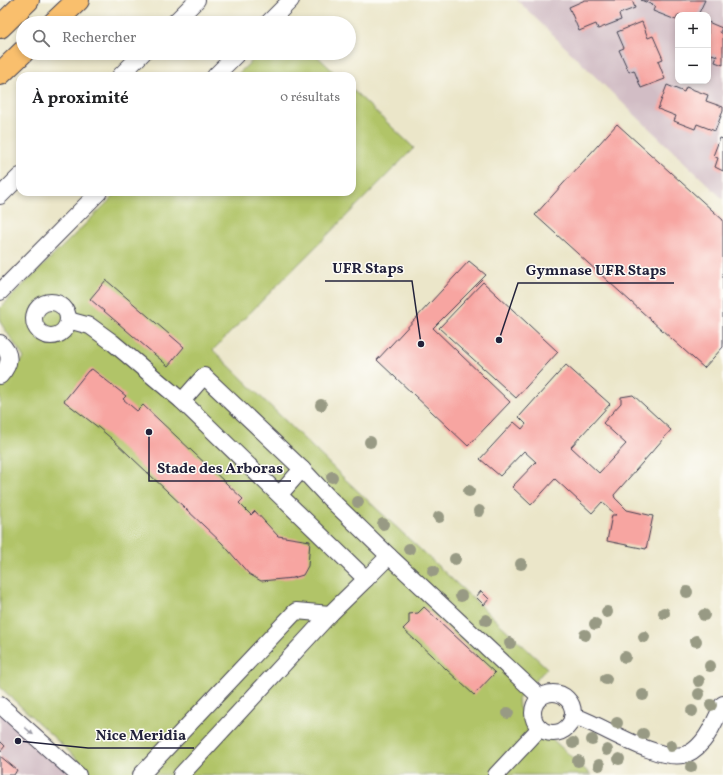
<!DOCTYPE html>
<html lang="fr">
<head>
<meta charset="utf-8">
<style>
	body { margin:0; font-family:Vollkorn,serif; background:#f6f6f6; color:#202124 }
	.controls { position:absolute; right:12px; top:12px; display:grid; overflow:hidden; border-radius:8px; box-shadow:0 2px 6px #0003 }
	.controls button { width:36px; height:36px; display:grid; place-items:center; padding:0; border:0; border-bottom:1px solid #e0e0e0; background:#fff; color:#202124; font:20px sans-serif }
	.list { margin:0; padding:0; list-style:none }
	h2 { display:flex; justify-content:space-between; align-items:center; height:52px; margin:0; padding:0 16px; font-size:17px }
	h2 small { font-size:13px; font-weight:400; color:#757577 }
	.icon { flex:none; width:22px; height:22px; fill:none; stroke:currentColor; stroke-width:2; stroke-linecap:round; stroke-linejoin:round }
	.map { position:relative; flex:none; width:723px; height:775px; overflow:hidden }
	.search { position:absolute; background:#fff; box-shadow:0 2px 6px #0003; left:16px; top:16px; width:340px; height:44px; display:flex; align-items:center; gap:10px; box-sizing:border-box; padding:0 14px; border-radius:22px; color:#757577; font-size:15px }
	.panel { position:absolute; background:#fff; box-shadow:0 2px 6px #0003; left:16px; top:72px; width:340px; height:124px; border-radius:12px }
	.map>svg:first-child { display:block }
</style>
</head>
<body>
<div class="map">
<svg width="723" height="775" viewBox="0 0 723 775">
	<rect width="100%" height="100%" fill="#fdfcf7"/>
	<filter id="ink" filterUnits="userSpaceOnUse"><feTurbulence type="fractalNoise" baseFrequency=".025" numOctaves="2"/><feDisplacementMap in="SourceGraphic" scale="8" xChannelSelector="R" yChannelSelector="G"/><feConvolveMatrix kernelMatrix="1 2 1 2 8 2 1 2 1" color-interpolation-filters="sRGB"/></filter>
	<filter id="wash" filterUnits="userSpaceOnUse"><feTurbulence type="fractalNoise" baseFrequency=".012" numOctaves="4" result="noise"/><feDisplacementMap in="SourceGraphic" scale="16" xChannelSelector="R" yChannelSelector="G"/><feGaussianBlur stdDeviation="0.9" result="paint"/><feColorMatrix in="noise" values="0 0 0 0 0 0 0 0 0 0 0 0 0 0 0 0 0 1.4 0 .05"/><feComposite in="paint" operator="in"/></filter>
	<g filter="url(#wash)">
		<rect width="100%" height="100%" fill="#ebe6c9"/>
		<!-- industrial -->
		<g fill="#d2bdc5" fill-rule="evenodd">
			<path d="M517,0H723V199L609,90ZM678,15H708V81H678Z"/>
			<polygon points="0,707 72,775 0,775"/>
		</g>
		<!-- green -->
		<g fill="#b1c468" stroke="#6a7352">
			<polygon points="260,53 314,53 338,76 236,76"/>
			<polygon points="352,89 414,148 213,350 346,480 547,668 518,699 519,708 591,775 94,775 0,687 0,384 24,358 0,322 0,308 118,192 352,192"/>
		</g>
		<g id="blocks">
			<!-- building -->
			<g fill="#f7a5a1">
				<polygon points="585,0 632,0 635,8 619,14 621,20 598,29 596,24 579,31 569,7"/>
				<polygon points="641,0 705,0 698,15 678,15 676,20 653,11 655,6"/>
				<polygon points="642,22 648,38 653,36 663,59 658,61 665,79 641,88 634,70 629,72 619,50 624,48 617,32"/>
				<polygon points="708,22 722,28 720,32 723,34 723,65 715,62 717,56 712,54 710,60 708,60"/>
				<polygon points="667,85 684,92 686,87 708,95 706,101 723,107 723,111 715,131 697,124 695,129 674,121 676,116 658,109"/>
				<polygon points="617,124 723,220 723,347 704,368 535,215"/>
				<polygon points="720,138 723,139 723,171 715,167 718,158 713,156"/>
				<polygon points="469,261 486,275 433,328 510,402 468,446 377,360"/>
				<polygon points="106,280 184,347 168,366 90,299"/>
				<polygon points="483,282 558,352 516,398 439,328"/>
				<polygon points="566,365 610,404 571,447 599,473 626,444 603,423 621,403 621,397 633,395 671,430 614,495 615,498 627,510 653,516 646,549 607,541 612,515 616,515 602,502 592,513 555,479 531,505 512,487 536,462 524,451 500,476 480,459 514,422 522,429 526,424 519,417"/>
				<polygon points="92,369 126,396 123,399 137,411 143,405 243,499 239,503 251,515 255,511 278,536 310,541 308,566 303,575 293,578 261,581 249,574 222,543 112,439 99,428 64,401 88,371"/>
				<polygon points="481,591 489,599 484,605 476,597"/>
				<polygon points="424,607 495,673 474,695 403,629 409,623 409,614 418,613"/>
				<polygon points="0,741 5,746 0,752"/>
				<polygon points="0,756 17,770 14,775 0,775"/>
			</g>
		</g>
	</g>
	<g filter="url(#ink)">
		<use href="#blocks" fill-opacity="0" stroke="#403f50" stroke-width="1"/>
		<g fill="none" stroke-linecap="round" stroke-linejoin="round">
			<defs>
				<g id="minor">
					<polyline points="174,23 197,0"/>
					<polyline points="268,23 291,0"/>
					<polyline points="120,76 143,53"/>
					<polyline points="215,76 238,53"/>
					<polyline points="0,196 20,176"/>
					<polyline points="0,292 99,192"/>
					<circle cx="51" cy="319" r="17"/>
					<polyline points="68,320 90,326 112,342 182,401 366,579 389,556"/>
					<path d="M0,343C12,354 11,364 0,376"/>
					<polyline points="182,401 204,376 302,469 330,499 389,556 540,697"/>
					<polyline points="280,494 302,469"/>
					<circle cx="553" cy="713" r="20"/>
					<polyline points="0,705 78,775"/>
					<path d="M572,718L582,719L591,723C614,733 659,760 683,755C690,754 698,747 703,741C712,730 717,716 723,704"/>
					<polyline points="141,775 296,611 330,614 366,579"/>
					<polyline points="181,775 330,614"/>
					<polyline points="496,775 540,728"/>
				</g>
				<g id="highway">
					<polyline points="54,23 78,0"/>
					<polyline points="0,27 28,0"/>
					<polyline points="0,74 23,52"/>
				</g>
			</defs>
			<!-- minor casing -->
			<use href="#minor" stroke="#403f50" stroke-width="18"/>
			<!-- highway casing -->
			<use href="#highway" stroke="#403f50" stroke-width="24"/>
			<!-- minor -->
			<use href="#minor" stroke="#fff" stroke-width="16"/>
			<!-- highway -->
			<use href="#highway" stroke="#f9bf6d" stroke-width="22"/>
		</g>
		<!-- trees -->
		<g fill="#989a84">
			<circle cx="321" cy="405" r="6"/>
			<circle cx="370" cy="442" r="6"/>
			<circle cx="332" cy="477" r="6"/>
			<circle cx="469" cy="491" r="6"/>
			<circle cx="358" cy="502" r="6"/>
			<circle cx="479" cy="511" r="6"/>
			<circle cx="439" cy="517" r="6"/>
			<circle cx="383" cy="524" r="6"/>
			<circle cx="409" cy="549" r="6"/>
			<circle cx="455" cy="559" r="6"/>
			<circle cx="521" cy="564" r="6"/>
			<circle cx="433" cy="571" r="6"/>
			<circle cx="687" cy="592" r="6"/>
			<circle cx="461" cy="596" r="6"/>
			<circle cx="607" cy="612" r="6"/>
			<circle cx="664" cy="613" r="6"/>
			<circle cx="704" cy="615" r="6"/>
			<circle cx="486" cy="620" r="6"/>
			<circle cx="595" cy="624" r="6"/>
			<circle cx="585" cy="635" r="6"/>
			<circle cx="644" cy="637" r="6"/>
			<circle cx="696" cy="641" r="6"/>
			<circle cx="510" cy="643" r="6"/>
			<circle cx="625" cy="657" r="6"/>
			<circle cx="710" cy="666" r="6"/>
			<circle cx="606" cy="679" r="6"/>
			<circle cx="699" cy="681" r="6"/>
			<circle cx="699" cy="694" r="6"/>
			<circle cx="643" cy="695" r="6"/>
			<circle cx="711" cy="705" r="6"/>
			<circle cx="692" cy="711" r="6"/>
			<circle cx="508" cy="713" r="6"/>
			<circle cx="617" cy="723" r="6"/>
			<circle cx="643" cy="734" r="6"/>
			<circle cx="592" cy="740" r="6"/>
			<circle cx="573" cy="743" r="6"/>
			<circle cx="671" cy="746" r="6"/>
			<circle cx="607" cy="750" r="6"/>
			<circle cx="619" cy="759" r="6"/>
			<circle cx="578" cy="761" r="6"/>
			<circle cx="599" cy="765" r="6"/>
			<circle cx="691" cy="767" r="6"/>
		</g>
		<!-- one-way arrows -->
		<defs><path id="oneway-solid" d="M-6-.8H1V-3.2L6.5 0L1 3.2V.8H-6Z"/></defs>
		<use fill="#9c9ca7" href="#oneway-solid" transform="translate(29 731) rotate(42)"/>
	</g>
	<!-- callouts -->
	<path fill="none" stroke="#22223b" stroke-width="1.5" d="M421 344L412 281H325M499 340L518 283H674M149 432L149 481H291M18 741L88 748H194"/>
	<g fill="#22223b" stroke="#fdfcf7" stroke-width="1.5">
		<circle cx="421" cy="344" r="4"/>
		<circle cx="499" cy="340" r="4"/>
		<circle cx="149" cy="432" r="4"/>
		<circle cx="18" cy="741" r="4"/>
	</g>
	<g font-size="15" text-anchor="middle" font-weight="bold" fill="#22223b" stroke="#fdfcf7" stroke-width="3" stroke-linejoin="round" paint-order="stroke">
		<text x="368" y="273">UFR Staps</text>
		<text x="596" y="275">Gymnase UFR Staps</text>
		<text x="220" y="473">Stade des Arboras</text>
		<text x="141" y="740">Nice Meridia</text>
	</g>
</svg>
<div class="controls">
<button>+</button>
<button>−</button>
</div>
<div class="search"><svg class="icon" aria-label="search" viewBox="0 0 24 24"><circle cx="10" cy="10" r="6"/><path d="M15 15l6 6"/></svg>Rechercher</div>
<section class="panel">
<h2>À proximité<small>0 résultats</small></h2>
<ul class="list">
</ul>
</section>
</div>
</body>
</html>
